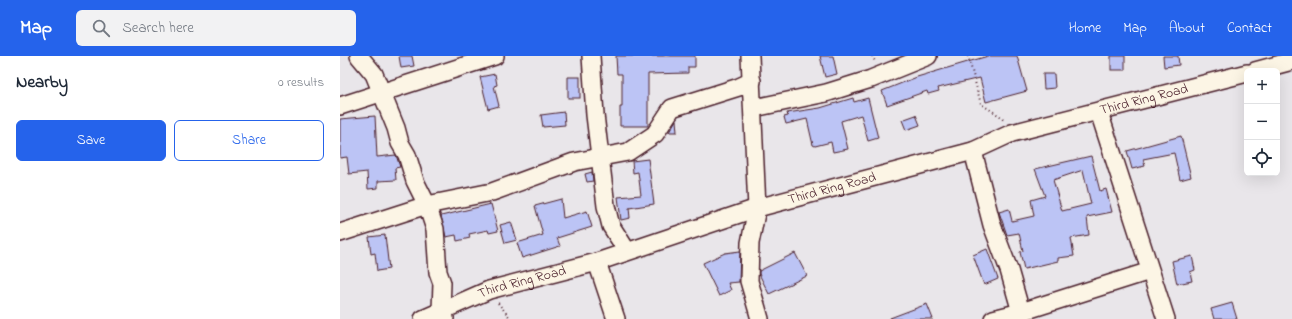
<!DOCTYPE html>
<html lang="en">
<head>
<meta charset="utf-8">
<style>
	body { margin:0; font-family:"Indie Flower",sans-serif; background:#f2f2f3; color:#1f2937 }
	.controls { position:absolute; right:12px; top:12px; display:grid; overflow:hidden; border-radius:6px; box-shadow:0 4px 16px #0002 }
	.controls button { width:36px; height:36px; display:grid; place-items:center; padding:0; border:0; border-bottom:1px solid #e0e1e3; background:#fff; color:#1f2937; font:20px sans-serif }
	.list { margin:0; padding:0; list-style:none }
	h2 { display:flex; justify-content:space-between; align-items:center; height:52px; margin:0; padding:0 16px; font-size:17px }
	h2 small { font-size:13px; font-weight:400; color:#747a83 }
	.actions { display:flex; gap:8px; padding:12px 16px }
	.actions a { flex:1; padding:9px 0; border:1px solid #2563eb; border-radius:6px; text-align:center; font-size:14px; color:#2563eb }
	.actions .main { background:#2563eb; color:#fff }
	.icon { flex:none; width:22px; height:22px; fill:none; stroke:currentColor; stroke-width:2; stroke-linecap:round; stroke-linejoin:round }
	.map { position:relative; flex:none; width:952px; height:263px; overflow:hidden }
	header { display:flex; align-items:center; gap:24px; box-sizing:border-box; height:56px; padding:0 20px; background:#2563eb; color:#fff }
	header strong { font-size:19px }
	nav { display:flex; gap:22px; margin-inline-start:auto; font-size:14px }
	.search { width:280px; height:36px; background:#f2f2f3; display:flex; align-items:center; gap:10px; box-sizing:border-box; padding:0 14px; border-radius:6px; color:#747a83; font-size:15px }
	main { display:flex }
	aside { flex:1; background:#fff }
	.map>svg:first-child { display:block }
</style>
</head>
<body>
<header>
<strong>Map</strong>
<div class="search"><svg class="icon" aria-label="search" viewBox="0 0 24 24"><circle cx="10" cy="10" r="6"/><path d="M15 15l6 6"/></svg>Search here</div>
<nav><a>Home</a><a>Map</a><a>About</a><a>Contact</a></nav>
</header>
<main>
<aside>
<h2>Nearby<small>0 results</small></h2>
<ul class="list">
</ul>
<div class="actions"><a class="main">Save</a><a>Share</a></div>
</aside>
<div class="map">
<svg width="952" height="263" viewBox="0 0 952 263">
	<rect width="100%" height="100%" fill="#e9e6ea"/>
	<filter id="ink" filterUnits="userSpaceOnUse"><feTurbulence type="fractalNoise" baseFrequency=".025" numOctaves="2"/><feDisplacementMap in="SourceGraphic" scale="8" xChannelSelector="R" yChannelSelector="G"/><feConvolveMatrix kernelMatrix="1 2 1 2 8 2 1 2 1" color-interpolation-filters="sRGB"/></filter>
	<g filter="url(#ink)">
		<!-- building -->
		<g fill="#bcc4f5" stroke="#4a1f2b" fill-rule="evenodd">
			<polygon points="59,0 72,0 74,10 61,12"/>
			<polygon points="276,0 355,0 355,11 348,11 348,17 308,18 308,70 280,70 280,51 282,51 282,18 277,18"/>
			<polygon points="480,0 493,0 497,18 485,21"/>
			<polygon points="648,0 677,0 687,35 646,46 640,22 598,32 599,35 588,38 587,35 547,49 542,35 577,21"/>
			<rect x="771" y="0" width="14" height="14"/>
			<polygon points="823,0 838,0 839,9 824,11"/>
			<polygon points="155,18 157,29 154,30 159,50 148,53 140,21"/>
			<polygon points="703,18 714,18 715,32 704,33"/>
			<rect x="228" y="21" width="12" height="21"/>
			<polygon points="513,42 514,46 528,42 538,82 528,85 521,59 501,65 508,93 493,96 491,86 475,90 473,89 467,63 446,68 444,61 448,60 447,57 480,52"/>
			<polygon points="224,56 225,69 203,71 201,59"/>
			<polygon points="576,59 580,69 566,74 562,64"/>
			<polygon points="35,60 37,101 56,99 60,111 55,112 56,124 38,125 38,132 28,133 27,116 9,118 7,101 0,102 0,63"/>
			<polygon points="336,64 337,76 329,76"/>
			<polygon points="841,80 851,121 840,124 834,97 803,103 805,110 792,113 787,95"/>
			<path d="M751,100L760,135L766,133L772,156L747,161L749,179L731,182L734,200L718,202V205L684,213L680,196L683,195L679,177L667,179L659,156L669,153L672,165L694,160L691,144L705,140L695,113ZM743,114L751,148L722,155L713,124Z"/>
			<polygon points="308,103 314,148 289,152 290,162 281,164 278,141 301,139 298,116 293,117 292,105"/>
			<polygon points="252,116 253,125 247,126 245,118"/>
			<polygon points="221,143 223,162 247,155 252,171 217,182 220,190 182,202 177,187 203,179 195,150"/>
			<polygon points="151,148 158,175 149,177 148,174 129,178 130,182 117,185 116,179 106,181 101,160"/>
			<polygon points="171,166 177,184 165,187 160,169"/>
			<polygon points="45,179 49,213 37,215 35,197 31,198 29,181"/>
			<polygon points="647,193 658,223 644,229 633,199"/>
			<polygon points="400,195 399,226 388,227 391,234 379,240 363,207 385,197"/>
			<polygon points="455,197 467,220 429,238 419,218 419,215"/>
			<polygon points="852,200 855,214 850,216 852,225 837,228 832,205"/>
			<polygon points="892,247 897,263 874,263 871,253"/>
			<polygon points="587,248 593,263 550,263 550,262"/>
		</g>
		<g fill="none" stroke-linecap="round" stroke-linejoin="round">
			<defs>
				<g id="minor">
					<polyline points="19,0 34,18 56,72 60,87 67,99 75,125 87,149 95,173 98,216 102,227 101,254 105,262"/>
					<polyline points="251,0 255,59 266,150 271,170 287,195"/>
					<polyline points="410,0 417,152 410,187 409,225 420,263"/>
					<polyline points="915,15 952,5"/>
					<polyline points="0,50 155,0"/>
					<polyline points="414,52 486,37 531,23 588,0"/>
					<polyline points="759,56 826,263"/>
					<polyline points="633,95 652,169 669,214 681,256"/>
					<polyline points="0,177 87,149 152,136 234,106 288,96 315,78 332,52 399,31 412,25"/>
					<polyline points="257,206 276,263"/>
					<path id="s1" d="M83,263L149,234L257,206L417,152L633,95L672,77L907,17"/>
					<polyline points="653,263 681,256 810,215"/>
				</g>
			</defs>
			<!-- minor casing -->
			<use href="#minor" stroke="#4a1f2b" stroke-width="20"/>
			<!-- path -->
			<g stroke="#4a1f2b" stroke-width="2" stroke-dasharray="1 3" stroke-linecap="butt">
				<polyline points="532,0 536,7"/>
				<polyline points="628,0 641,48 660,60 664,65"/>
				<polyline points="158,247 171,263"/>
			</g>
			<!-- minor -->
			<use href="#minor" stroke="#fcf5e5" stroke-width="17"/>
		</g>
	</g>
	<g text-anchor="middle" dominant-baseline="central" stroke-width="3.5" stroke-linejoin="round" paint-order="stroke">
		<!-- street labels -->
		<g font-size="14" fill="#4a1f2b" stroke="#fcf5e5">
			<text stroke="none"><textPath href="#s1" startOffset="755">Third Ring Road</textPath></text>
			<text stroke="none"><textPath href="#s1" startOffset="430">Third Ring Road</textPath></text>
			<text stroke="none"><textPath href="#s1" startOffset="106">Third Ring Road</textPath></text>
		</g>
	</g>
</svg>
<div class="controls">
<button>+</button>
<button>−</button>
<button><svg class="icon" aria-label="locate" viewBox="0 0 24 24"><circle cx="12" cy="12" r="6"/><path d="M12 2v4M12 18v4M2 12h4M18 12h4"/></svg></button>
</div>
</div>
</main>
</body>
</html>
